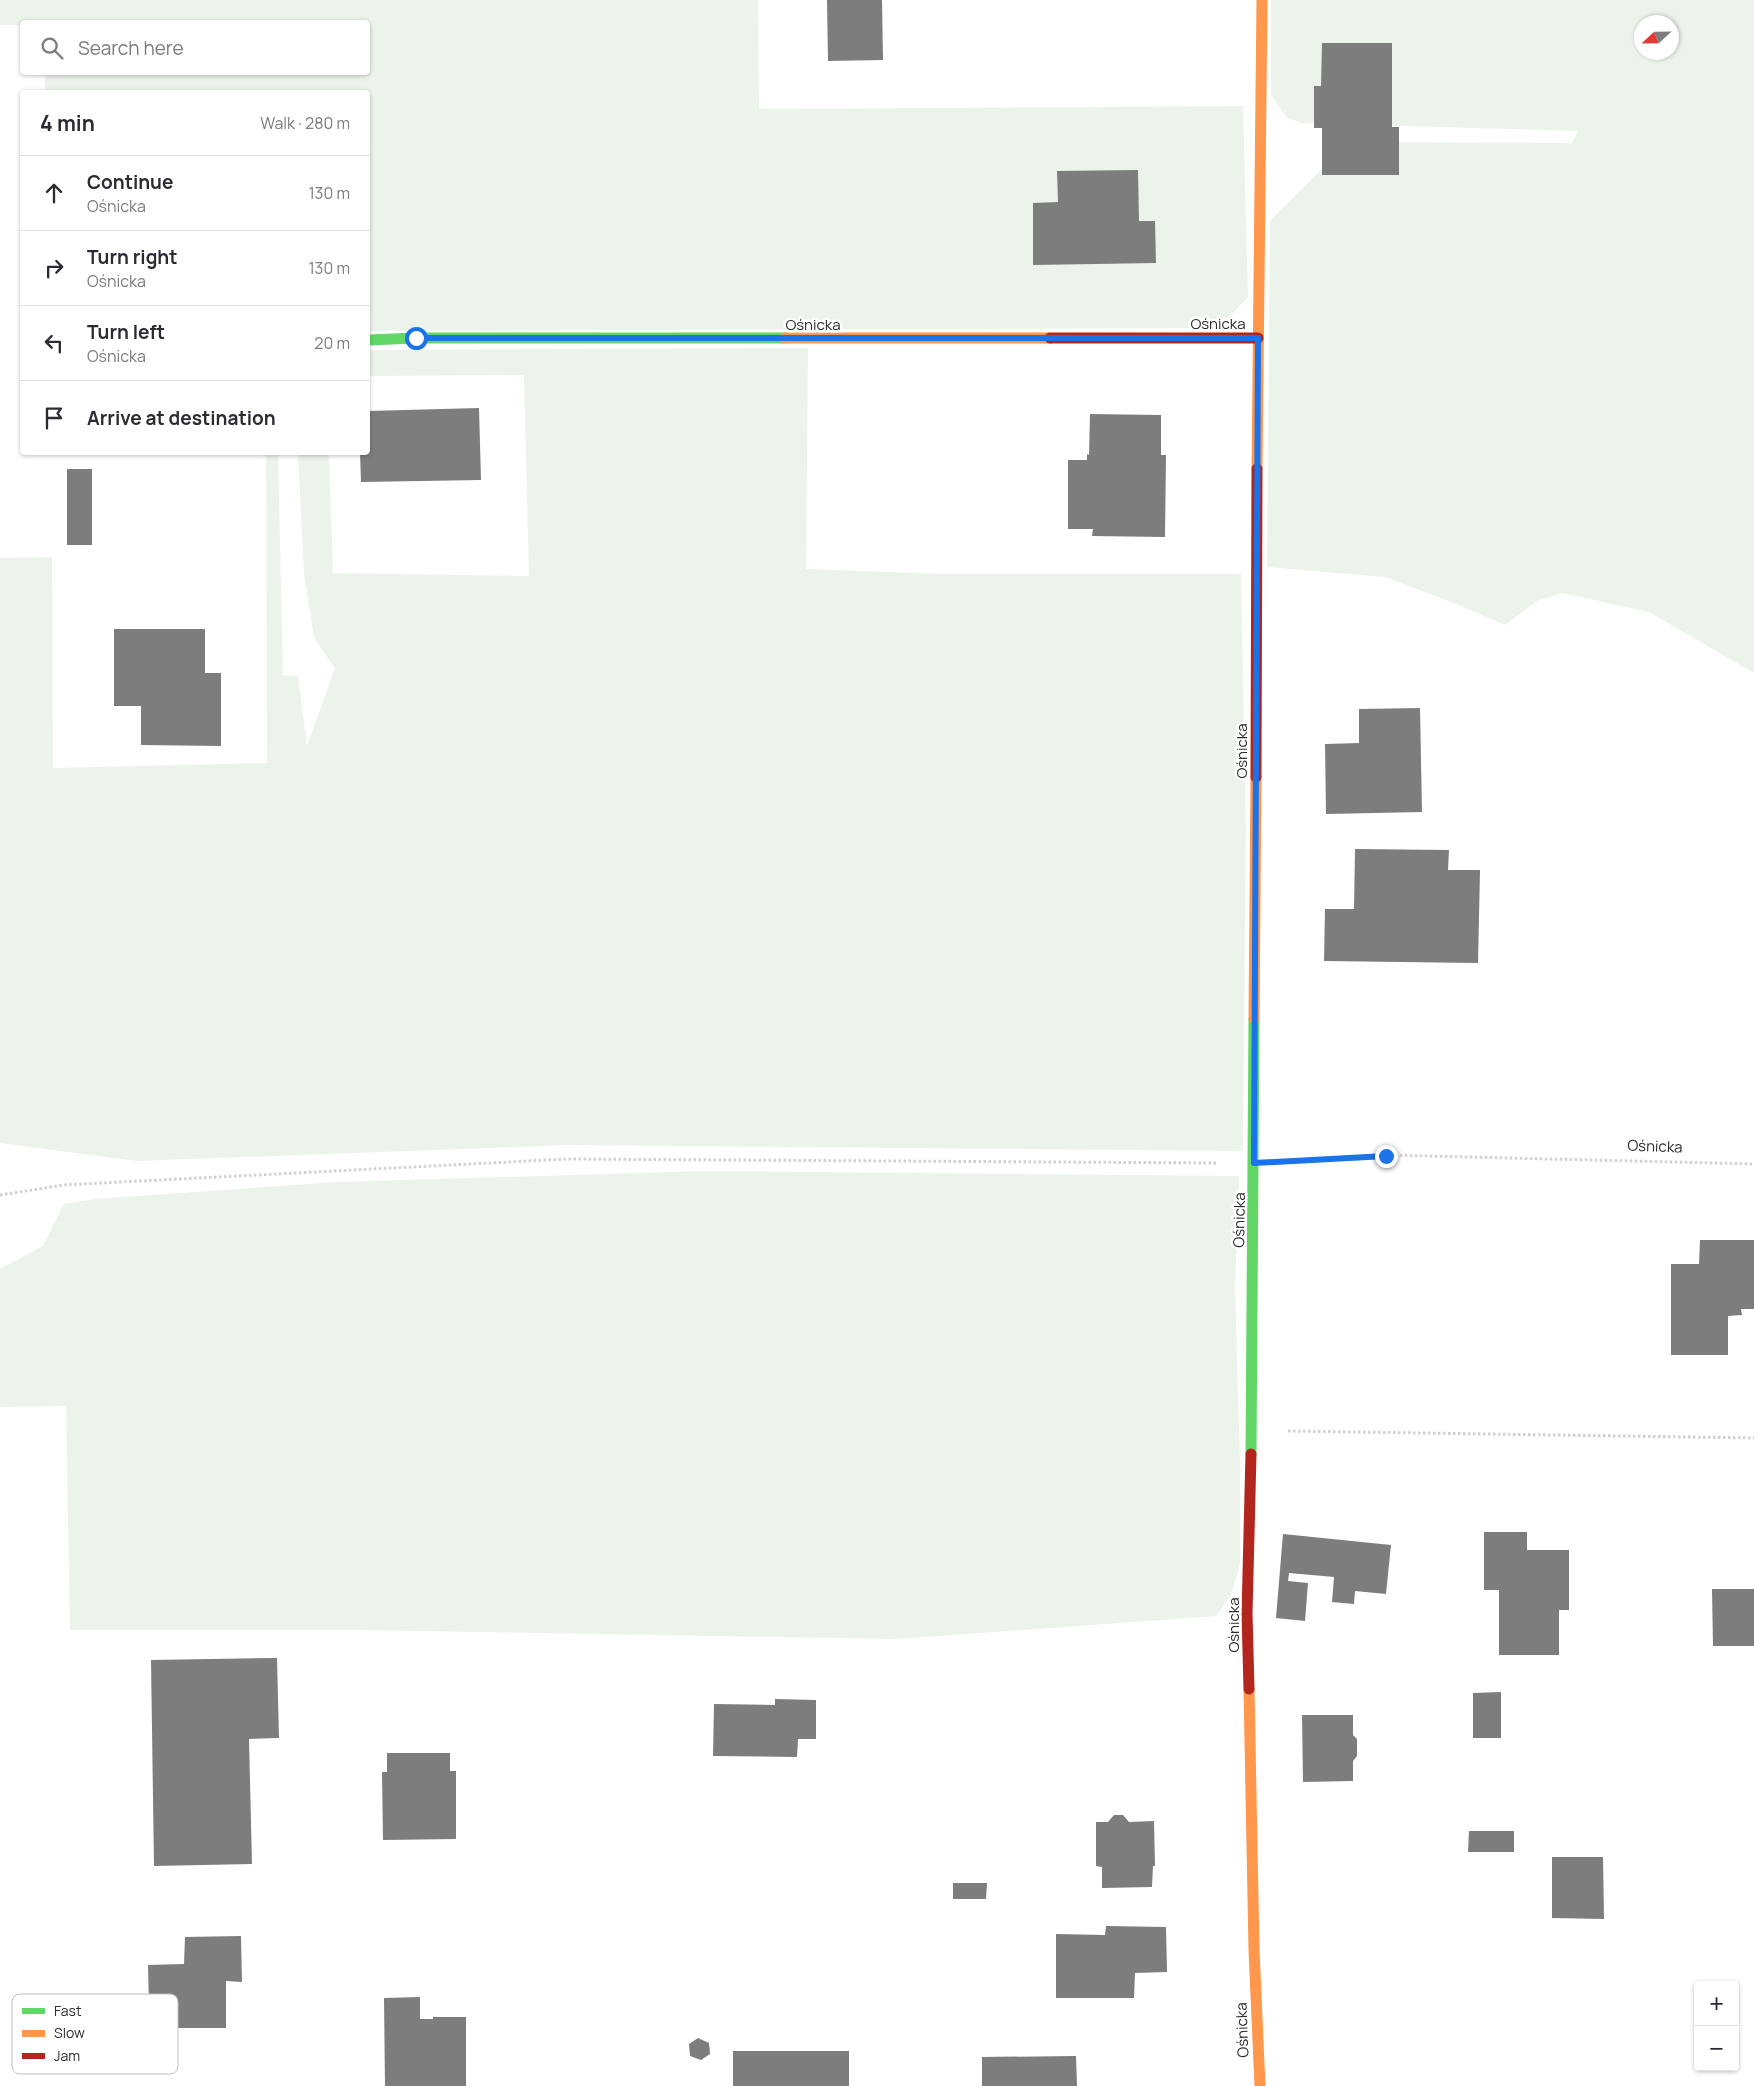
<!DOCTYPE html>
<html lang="en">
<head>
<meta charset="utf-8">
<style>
	body { margin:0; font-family:Manrope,sans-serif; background:#f7f7f7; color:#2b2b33 }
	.controls { position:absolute; right:15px; bottom:15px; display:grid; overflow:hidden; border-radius:5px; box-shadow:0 1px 4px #0004 }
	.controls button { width:45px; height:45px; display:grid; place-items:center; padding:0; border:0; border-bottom:1px solid #e1e1e2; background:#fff; color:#2b2b33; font:25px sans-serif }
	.compass { position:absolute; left:1634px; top:15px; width:45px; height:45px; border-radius:50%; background:#fff; box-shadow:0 1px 4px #0004; rotate:248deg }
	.stop { position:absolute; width:15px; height:15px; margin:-11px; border:4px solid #1a73e8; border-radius:50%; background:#fff }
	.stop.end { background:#1a73e8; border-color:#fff; box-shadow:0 1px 5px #0008 }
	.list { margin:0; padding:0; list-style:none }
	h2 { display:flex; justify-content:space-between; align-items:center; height:65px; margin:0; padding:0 20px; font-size:21px }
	h2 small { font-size:16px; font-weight:400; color:#7c7c81 }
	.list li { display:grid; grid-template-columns:32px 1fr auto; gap:15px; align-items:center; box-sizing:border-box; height:75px; padding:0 20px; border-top:1px solid #e1e1e2 }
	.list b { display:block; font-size:19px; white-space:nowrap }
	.list p { margin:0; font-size:16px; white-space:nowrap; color:#7c7c81 }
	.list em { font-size:16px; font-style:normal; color:#7c7c81 }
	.icon { flex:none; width:28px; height:28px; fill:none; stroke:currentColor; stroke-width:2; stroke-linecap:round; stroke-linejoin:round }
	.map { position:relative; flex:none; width:1754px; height:2086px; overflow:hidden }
	.search { position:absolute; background:#fff; box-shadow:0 1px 4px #0004; left:20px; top:20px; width:350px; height:55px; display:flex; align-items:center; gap:12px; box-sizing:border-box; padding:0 18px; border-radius:5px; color:#7c7c81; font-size:19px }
	.panel { position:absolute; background:#fff; box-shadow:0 1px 4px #0004; left:20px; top:90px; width:350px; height:365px; border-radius:5px }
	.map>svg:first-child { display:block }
</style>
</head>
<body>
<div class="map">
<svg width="1754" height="2086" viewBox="0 0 1754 2086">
	<rect width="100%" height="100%" fill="#fff"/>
	<!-- green -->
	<g fill="#ecf3eb" fill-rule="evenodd">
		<polygon points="0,0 758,0 759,109 1243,106 1248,297 1219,328 368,331 368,92 45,92 45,73 368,72 368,22 22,22 22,25 0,25"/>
		<path d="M1271,0H1754V673L1649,612L1562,593L1537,601L1505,625L1456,604L1385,577L1267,567L1270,221L1324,167L1352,142L1572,143L1578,131L1301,123L1286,117L1271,95ZM1642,22H1672V52H1642Z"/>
		<polygon points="808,348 806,569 943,574 1241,574 1246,829 1243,1151 568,1145 136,1161 0,1143 0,558 52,557 53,768 267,763 266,453 278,453 283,675 298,676 307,746 335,668 314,638 304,573 298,453 329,453 333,573 529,576 524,375 368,376 368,350"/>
		<polygon points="705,1171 1239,1176 1235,1287 1240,1462 1240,1564 1231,1595 1216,1616 896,1639 356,1630 70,1630 66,1406 0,1407 0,1269 43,1246 64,1204 94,1199 337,1182"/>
	</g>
	<!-- building -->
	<g fill="#7d7d7d">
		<polygon points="827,0 882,0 883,60 828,61"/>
		<polygon points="1322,43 1392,43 1392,127 1399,127 1399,175 1322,175 1322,128 1314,128 1314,86 1321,86"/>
		<polygon points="1138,170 1139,221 1155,221 1156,263 1033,265 1033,203 1058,202 1057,171"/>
		<polygon points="479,408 481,480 361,482 360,452 368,452 368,411"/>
		<polygon points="1090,414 1161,415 1161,455 1166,455 1165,537 1092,536 1093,529 1068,529 1068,460 1087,460 1087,454 1089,455"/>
		<rect x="67" y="469" width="25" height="76"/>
		<polygon points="114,629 205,629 205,673 221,673 221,746 141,745 141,706 114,706"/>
		<polygon points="1420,708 1422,812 1326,814 1325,744 1359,743 1359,709"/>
		<polygon points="1355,849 1449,850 1448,870 1480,870 1478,963 1324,961 1325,909 1354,909"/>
		<polygon points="1700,1240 1754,1240 1754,1309 1741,1309 1742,1315 1728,1316 1728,1355 1671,1355 1671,1264 1699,1264"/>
		<polygon points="1484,1532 1527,1532 1527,1550 1569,1550 1569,1610 1559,1610 1559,1655 1499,1655 1499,1590 1484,1590"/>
		<polygon points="1283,1534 1391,1545 1386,1594 1355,1591 1354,1604 1332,1602 1334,1577 1289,1573 1288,1581 1308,1583 1305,1621 1276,1618"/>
		<polygon points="1712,1589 1754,1589 1754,1646 1713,1646"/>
		<polygon points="277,1658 279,1738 249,1739 252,1864 154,1866 151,1660"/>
		<polygon points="1501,1692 1501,1738 1473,1738 1473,1693"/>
		<polygon points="775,1699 816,1700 816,1739 798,1739 797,1757 713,1756 714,1704 775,1705"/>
		<polygon points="1302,1715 1353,1715 1353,1735 1357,1739 1357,1756 1353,1761 1353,1781 1303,1782"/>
		<polygon points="387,1753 450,1753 450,1771 456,1771 456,1839 383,1840 382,1772 387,1772"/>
		<polygon points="1114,1815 1123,1815 1129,1822 1154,1821 1155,1866 1153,1866 1152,1887 1102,1888 1102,1867 1096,1866 1096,1822 1108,1822"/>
		<polygon points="1469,1831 1514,1831 1514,1852 1468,1852"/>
		<polygon points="1552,1857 1603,1857 1604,1919 1552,1918"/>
		<polygon points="953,1883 987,1883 986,1899 953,1899"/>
		<polygon points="1106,1926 1166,1927 1167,1972 1135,1973 1134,1998 1056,1998 1056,1934 1105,1935"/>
		<polygon points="241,1936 242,1982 226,1981 226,2028 176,2028 176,2006 149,2006 148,1965 184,1964 185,1937"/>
		<polygon points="420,1997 420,2019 433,2019 433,2017 466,2017 466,2086 385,2086 384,1998"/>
		<polygon points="698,2038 709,2043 710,2054 701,2060 690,2056 689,2044"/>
		<rect x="733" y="2051" width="116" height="35"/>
		<polygon points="1076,2056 1077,2086 982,2086 982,2057"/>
	</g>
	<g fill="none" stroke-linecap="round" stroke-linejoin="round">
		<!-- path -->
		<g stroke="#d1d1d1" stroke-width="3" stroke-dasharray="2.5 2.5" stroke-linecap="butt">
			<polyline points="1290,1161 1386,1155 1754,1164"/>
			<polyline points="0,1195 63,1185 567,1159 1216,1163"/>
			<polyline points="1288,1431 1754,1438"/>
		</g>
		<!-- fast -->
		<g stroke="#63d668" stroke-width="11">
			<polyline points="368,340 416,338 785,338"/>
			<polyline points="1251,1454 1254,1019"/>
		</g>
		<!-- slow -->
		<g stroke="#ff974d" stroke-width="11">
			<polyline points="785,338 1050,338"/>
			<polyline points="1257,469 1262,0"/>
			<polyline points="1254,1019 1256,777"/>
			<polyline points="1249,1689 1254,1950 1260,2086"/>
		</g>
		<!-- jam -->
		<g stroke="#b3261e" stroke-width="11">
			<polyline points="1050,338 1258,338"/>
			<polyline points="1256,777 1257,469"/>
			<polyline points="1249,1689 1247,1614 1251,1454"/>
		</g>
	</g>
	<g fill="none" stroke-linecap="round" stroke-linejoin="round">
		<!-- route -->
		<polyline stroke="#1a73e8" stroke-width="6" points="416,338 1258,338 1254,1163 1386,1156"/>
	</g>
	<g text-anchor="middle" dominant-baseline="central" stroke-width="5" stroke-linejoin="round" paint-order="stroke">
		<!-- street labels -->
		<g font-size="15" fill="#2c2c2c" stroke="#fff">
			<text x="1218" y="323">Ośnicka</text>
			<text x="813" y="324">Ośnicka</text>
			<text transform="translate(1241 751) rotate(-90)">Ośnicka</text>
			<text transform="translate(1655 1146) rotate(2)">Ośnicka</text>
			<text transform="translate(1239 1220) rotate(-89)">Ośnicka</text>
			<text transform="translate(1233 1625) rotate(-90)">Ośnicka</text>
			<text transform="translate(1242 2030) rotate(-92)">Ośnicka</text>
		</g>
	</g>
	<!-- legend -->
	<rect x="12" y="1994" width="166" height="80" rx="8" fill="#fff" stroke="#c0c0c0" stroke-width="1"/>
	<rect x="22" y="2008" width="23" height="6" fill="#63d668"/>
	<rect x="22" y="2030" width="23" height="7" fill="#ff974d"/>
	<rect x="22" y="2053" width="23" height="6" fill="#b3261e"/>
	<g font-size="14" fill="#2c2c2c">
		<text x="54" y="2016">Fast</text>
		<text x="54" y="2038">Slow</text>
		<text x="54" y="2061">Jam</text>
	</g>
</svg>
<div class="controls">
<button>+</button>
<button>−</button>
</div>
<svg class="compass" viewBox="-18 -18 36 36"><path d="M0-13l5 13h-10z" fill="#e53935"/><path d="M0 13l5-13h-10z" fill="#7c7c81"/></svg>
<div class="stop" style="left:416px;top:338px"></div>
<div class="stop end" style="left:1386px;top:1156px"></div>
<div class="search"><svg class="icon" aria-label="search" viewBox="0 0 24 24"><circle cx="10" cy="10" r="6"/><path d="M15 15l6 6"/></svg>Search here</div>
<section class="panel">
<h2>4 min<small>Walk · 280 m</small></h2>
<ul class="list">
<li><svg class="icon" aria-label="ahead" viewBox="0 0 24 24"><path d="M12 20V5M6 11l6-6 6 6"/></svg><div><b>Continue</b><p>Ośnicka</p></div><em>130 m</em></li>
<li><svg class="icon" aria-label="right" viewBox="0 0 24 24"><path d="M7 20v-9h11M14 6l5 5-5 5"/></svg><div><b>Turn right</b><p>Ośnicka</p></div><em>130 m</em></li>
<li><svg class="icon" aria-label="left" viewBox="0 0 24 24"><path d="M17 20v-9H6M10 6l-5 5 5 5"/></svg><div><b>Turn left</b><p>Ośnicka</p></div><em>20 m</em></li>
<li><svg class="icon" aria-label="arrive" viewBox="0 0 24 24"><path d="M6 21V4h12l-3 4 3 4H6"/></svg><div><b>Arrive at destination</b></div></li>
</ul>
</section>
</div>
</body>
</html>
